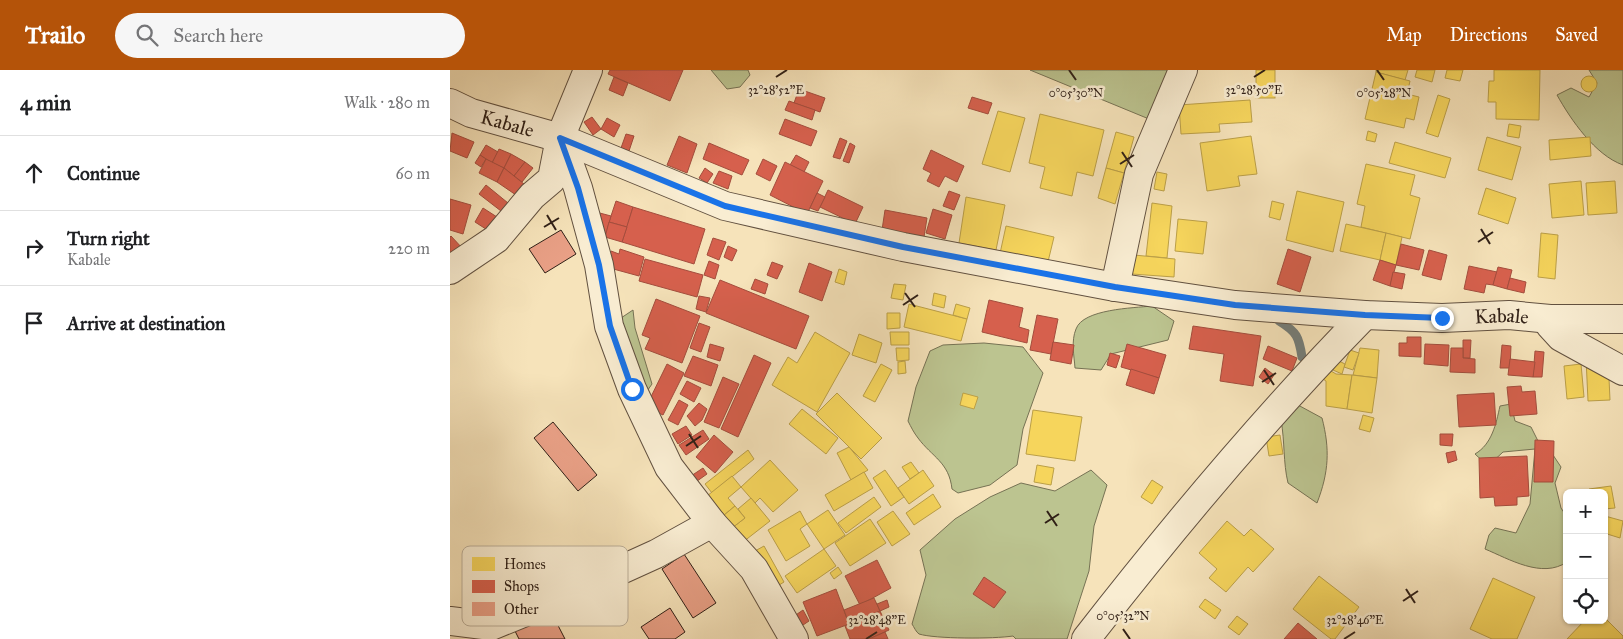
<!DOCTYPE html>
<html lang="en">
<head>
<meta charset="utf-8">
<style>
	body { margin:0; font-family:"IM FELL Great Primer",serif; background:#f6f6f6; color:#202124 }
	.controls { position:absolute; right:15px; bottom:15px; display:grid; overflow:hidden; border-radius:8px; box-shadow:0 1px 4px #0004 }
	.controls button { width:45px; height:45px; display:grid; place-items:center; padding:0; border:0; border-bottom:1px solid #e0e0e0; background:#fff; color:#202124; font:25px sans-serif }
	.stop { position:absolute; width:15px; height:15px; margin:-11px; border:4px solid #1a73e8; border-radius:50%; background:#fff }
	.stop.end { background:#1a73e8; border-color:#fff; box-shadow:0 1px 5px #0008 }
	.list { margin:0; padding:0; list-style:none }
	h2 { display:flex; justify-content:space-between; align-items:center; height:65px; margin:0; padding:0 20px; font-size:21px }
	h2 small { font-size:16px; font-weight:400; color:#757577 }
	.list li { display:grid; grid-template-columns:32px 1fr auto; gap:15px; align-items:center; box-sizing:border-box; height:75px; padding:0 20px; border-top:1px solid #e0e0e0 }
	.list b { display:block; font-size:19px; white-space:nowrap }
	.list p { margin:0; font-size:16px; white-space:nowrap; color:#757577 }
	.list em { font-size:16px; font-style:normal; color:#757577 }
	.icon { flex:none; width:28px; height:28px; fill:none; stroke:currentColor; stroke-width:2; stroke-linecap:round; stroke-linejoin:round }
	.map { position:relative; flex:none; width:1173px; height:569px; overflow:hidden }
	header { display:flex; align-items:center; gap:30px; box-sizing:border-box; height:70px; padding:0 25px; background:#b45309; color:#fff }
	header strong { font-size:24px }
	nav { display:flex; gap:28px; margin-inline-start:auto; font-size:18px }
	.search { width:350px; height:45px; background:#f6f6f6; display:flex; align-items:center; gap:12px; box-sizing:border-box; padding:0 18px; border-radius:28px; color:#757577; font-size:19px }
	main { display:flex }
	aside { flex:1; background:#fff }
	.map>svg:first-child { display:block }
</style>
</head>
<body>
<header>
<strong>Trailo</strong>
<div class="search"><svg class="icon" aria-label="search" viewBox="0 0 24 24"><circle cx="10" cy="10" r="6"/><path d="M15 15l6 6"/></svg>Search here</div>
<nav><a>Map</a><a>Directions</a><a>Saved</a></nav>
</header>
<main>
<aside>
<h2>4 min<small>Walk · 280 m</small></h2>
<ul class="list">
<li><svg class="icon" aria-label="ahead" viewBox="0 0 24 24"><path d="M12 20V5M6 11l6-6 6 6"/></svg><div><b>Continue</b></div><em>60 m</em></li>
<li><svg class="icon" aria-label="right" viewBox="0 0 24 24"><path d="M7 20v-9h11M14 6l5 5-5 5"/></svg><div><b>Turn right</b><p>Kabale</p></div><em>220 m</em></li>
<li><svg class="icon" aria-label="arrive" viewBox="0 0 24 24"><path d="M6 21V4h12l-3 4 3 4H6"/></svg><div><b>Arrive at destination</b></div></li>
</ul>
</aside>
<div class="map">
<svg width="1173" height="569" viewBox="0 0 1173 569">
	<rect width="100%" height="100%" fill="#f6e3ba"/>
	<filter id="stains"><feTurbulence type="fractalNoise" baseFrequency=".004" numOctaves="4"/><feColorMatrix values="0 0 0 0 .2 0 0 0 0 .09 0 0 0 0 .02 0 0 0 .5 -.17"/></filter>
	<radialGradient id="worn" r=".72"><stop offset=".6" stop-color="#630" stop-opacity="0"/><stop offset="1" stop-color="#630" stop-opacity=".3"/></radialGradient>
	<!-- green -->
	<g fill="#bcc490" stroke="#767254">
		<polygon points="261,0 298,0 300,5 290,17 277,19"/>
		<polygon points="580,0 718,0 699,49"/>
		<path d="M1139,0H1173V95C1145,85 1121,50 1107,25L1121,18L1139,27L1147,13Z"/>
		<path d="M702,236L724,251L718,270L661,284L651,300L625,298C624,285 621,271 626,259C633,239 683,238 702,236Z"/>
		<polygon points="183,240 185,258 202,314 195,324 168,250"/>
		<path d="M534,273L573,277L593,303L573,359L567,395L540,415L508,423L502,419C499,392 482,387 468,368C464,363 461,357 458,351L466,317L480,281L493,275Z"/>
		<path d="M1061,334L1065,351L1081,357L1089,373L1099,379L1111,397L1105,413L1111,438L1117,447V492C1092,509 1059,489 1035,479L1039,465L1045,458L1066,463L1080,434L1085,379L1053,382L1038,396L1025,384C1042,374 1046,354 1050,336Z"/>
		<path d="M848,335L872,348C880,379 879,402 867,433L838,413C833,392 835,372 831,350Z"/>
		<path d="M641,400L657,415L644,456L639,501L617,569H566L563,566C544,569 485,569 469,564C466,562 464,557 462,554L476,505L470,480L505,449L540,427L571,413L605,421Z"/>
	</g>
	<!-- homes -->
	<g fill="#f6d55c" stroke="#bb9f47">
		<rect x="806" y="0" width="19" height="28"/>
		<polygon points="926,0 958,0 955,10 926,2"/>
		<polygon points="967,0 985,0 982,12 965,7"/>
		<polygon points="997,0 1013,0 1010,11 995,8"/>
		<polygon points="1044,0 1090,0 1089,50 1046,49 1046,32 1038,32 1039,11 1044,11"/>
		<polygon points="926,2 960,11 957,24 969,27 964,50 956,48 954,58 915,49"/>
		<circle cx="1139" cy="14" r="8"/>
		<polygon points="988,25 1000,29 988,67 976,63"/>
		<polygon points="800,30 802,52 769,54 770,62 731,64 729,35"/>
		<polygon points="548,41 575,48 560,102 532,94"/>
		<polygon points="590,44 654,60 643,106 627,102 622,126 590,118 595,97 579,93"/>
		<polygon points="1059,54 1071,56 1069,68 1057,66"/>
		<polygon points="918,61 927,64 925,72 916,70"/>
		<polygon points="666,62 684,67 674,103 656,98"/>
		<polygon points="801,66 807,104 788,106 790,116 757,121 750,73"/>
		<polygon points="1037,67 1071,77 1062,110 1028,100"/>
		<polygon points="1140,67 1141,86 1100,90 1099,70"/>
		<polygon points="945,72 1001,88 995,108 939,93"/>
		<polygon points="916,94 965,105 960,125 970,128 960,169 911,157 915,136 907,134"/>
		<polygon points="656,98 674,103 665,134 648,128"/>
		<polygon points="707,102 717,104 714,121 704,119"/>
		<polygon points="1131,111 1134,145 1102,148 1099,114"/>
		<polygon points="1165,111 1167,143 1138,145 1136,113"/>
		<polygon points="1036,118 1066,128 1058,154 1028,144"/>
		<polygon points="847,121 894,132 883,182 836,170"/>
		<polygon points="516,127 555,135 546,180 509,173"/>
		<polygon points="822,131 834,134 830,150 819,147"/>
		<polygon points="702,133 722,136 717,188 696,186"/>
		<polygon points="728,149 757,152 753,184 725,181"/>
		<polygon points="896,154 936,163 930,190 890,181"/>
		<polygon points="556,156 604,167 596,200 549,188"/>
		<polygon points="936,163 952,167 946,195 930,190"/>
		<polygon points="1091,163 1108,165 1105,209 1088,207"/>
		<polygon points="684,185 725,189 724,207 682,204"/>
		<polygon points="389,199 397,202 394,215 385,212"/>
		<polygon points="444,214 456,215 453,230 441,228"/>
		<polygon points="484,223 496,226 494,238 482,235"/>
		<polygon points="459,234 517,249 511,271 454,257"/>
		<polygon points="506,234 520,238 517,249 503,245"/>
		<polygon points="437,243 450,243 450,258 437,259"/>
		<polygon points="365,262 400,283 367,342 322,315 338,287 347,293"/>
		<polygon points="440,262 459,262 459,275 441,275"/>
		<polygon points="409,264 432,273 426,293 402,285"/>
		<polygon points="446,278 459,278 459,290 447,291"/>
		<polygon points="910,278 929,280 927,308 903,305"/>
		<polygon points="900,280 909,283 903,300 894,297"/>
		<polygon points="1158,287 1160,330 1138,331 1136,288"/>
		<polygon points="887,290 895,294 892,304 883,300"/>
		<polygon points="455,291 456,303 448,304 448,292"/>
		<polygon points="431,294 442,300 425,332 413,326"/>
		<polygon points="1131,294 1134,327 1117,329 1114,296"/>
		<polygon points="876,298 886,304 902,305 897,339 876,336 876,311 870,307"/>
		<polygon points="902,305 927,308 922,343 897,339"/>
		<polygon points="387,323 432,368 411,389 366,344"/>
		<polygon points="513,323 528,327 524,339 510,335"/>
		<polygon points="352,339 388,368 376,384 339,354"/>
		<polygon points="583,340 632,347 625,391 576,384"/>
		<polygon points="913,345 924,348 920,362 909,359"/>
		<polygon points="830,365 833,384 819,386 816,367"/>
		<polygon points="399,377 418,400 401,410 387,383"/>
		<polygon points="298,380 304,389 262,423 255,414"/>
		<polygon points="320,390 348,420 323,442 310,428 305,433 291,417"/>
		<polygon points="461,392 469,403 460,409 452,397"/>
		<polygon points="587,395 604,398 601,415 584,412"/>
		<polygon points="435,400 454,427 441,436 423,408"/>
		<polygon points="473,400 484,416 459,434 448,418"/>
		<polygon points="414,402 423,418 384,441 375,425"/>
		<polygon points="282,406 291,417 278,428 285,436 269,449 252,430"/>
		<polygon points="702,410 713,417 702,434 691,427"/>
		<polygon points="1161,416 1165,438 1154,439 1154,423 1140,423 1139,419"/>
		<polygon points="483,424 491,437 464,455 456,443"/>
		<polygon points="424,427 431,437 396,463 388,453"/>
		<polygon points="301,428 320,451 293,472 282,458 295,448 288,439"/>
		<polygon points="285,436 295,448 282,458 273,446"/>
		<polygon points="378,440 395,465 374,479 357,454"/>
		<polygon points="350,441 357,454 350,459 360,476 336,491 318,460"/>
		<polygon points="443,441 460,464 442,476 427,452"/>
		<polygon points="1155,446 1173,451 1170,468 1154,463"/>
		<polygon points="420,449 436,473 400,496 385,473"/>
		<polygon points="777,451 794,466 801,459 824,479 803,502 798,497 776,522 759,508 767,499 749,483"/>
		<polygon points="314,476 334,512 326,517 305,481"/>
		<polygon points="374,479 386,496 347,523 335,506"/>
		<polygon points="388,497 392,503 384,509 380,503"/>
		<polygon points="869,506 909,537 885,569 881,569 843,539"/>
		<polygon points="1043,508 1085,527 1067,569 1042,569 1020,559"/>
		<polygon points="755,529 771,540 765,549 749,537"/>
		<polygon points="787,546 798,554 789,565 778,557"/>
		<polygon points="1154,547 1173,566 1173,569 1117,569 1135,550 1154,550"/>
	</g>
	<!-- shops -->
	<g fill="#d6604d" stroke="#a44d3d">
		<polygon points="160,0 233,0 220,31 158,4"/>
		<polygon points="164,7 178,13 173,26 159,20"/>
		<polygon points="349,19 375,28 370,42 344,33"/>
		<polygon points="522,27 542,33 538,44 518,38"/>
		<polygon points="339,31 365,40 362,50 335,40"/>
		<polygon points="142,47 151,59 143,65 134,52"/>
		<polygon points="157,48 170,55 164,67 151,59"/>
		<polygon points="335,49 367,61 361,76 329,64"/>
		<polygon points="2,63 24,72 17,88 0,81"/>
		<polygon points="176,64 184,66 179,81 171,78"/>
		<polygon points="229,66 247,74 237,103 217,95"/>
		<polygon points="390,68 397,71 390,89 383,87"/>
		<polygon points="259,73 299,90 292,105 253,89"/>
		<polygon points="400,73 405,76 399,93 393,91"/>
		<polygon points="36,75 48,82 42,93 30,85"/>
		<polygon points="49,79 61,84 54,98 42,93"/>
		<polygon points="481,80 514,96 507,112 495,106 489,117 477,111 481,103 473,99"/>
		<polygon points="61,84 75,92 64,106 54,98"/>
		<polygon points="30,85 36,89 31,97 25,93"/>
		<polygon points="346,85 359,92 354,102 340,95"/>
		<polygon points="36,89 54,98 47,112 29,103"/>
		<polygon points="313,89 327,96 320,111 306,104"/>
		<polygon points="75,92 83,98 72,112 64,106"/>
		<polygon points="335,92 373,111 357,144 320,125"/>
		<polygon points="54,98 74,114 66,125 47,112"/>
		<polygon points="255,98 263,104 257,113 249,108"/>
		<polygon points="269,101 282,106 278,119 263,113"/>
		<polygon points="36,115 58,133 51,141 29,124"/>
		<polygon points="378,120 413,137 405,154 370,137"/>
		<polygon points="499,121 510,125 504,140 493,136"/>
		<polygon points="367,123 375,127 368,141 360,138"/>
		<polygon points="0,129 21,135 13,164 0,160"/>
		<polygon points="166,131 183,137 177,157 159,152"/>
		<polygon points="183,137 255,159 244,194 172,172"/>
		<polygon points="33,138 47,147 39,161 25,152"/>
		<polygon points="483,139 502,145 495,169 476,163"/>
		<polygon points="435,140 477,148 474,167 432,160"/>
		<polygon points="146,142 161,146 155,167"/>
		<polygon points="159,152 177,157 172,172 155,167"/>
		<polygon points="1,166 13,179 0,186 0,167"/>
		<polygon points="263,168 276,172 269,190 257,185"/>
		<polygon points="951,174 974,180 969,200 946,195"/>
		<polygon points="278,176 287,180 282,191 274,187"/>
		<polygon points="170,179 194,187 189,206 156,197 161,181 169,184"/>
		<polygon points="838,179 861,187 850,222 827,214"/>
		<polygon points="979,180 997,185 991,210 972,205"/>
		<polygon points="195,189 253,205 247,227 189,211"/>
		<polygon points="930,190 946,195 940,216 923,210"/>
		<polygon points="259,191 269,195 265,209 254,205"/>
		<polygon points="322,192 333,196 327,209 317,205"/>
		<polygon points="359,193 382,202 372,231 349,222"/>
		<polygon points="1019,196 1047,202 1043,215 1036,214 1034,223 1014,219"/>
		<polygon points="1048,197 1062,200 1057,219 1043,215"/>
		<polygon points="943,202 955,204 952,219 940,216"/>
		<polygon points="1060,208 1076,212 1074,223 1057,219"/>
		<polygon points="305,209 318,214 315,224 301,219"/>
		<polygon points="270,210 359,246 346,279 256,243"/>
		<polygon points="249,226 260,228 256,242 246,239"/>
		<polygon points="206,229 250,246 232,293 195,279 200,268 192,265"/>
		<polygon points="539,230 573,238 569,257 579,260 577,273 532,262"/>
		<polygon points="587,245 608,249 601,284 580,280"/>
		<polygon points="249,253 260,257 251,282 240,278"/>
		<polygon points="743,256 811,266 803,316 770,311 774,284 739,279"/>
		<polygon points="957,267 971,267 971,287 949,286 949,273 957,273"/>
		<polygon points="1013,270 1021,270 1020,288 1013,288"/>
		<polygon points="603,272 624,275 621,294 600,290"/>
		<polygon points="260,274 274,278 270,291 257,287"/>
		<polygon points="677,274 716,285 709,308 671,297"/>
		<polygon points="975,274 999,275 998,296 974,294"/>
		<polygon points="1052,275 1061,276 1060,298 1050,298"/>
		<polygon points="818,276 847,288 842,301 813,289"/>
		<polygon points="1001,278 1013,278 1013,288 1025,289 1025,303 1000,302"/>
		<polygon points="1085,281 1094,282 1092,307 1083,307"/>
		<polygon points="660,283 670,286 666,298 657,295"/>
		<polygon points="304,285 321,293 288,367 271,359"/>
		<polygon points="243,286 268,295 261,316 234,306"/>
		<polygon points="1060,289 1085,292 1083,307 1058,305"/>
		<polygon points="217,294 234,303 213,345 196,337"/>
		<polygon points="815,298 824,305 818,314 809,307"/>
		<polygon points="681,299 709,308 704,324 676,315"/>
		<polygon points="273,307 289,314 269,358 254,352"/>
		<polygon points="237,311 251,318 244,332 230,324"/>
		<polygon points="1071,316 1072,322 1085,321 1087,344 1060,346 1057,317"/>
		<polygon points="1044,323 1046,355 1009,357 1007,325"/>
		<polygon points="229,330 238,335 228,355 218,350"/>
		<polygon points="249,333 257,339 252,350 245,356 237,346"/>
		<polygon points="236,356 242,365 228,374 222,364"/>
		<polygon points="253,360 259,369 236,385 229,375"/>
		<polygon points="990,364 1003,364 1002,376 990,375"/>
		<polygon points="264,365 283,382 265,403 246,387"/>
		<polygon points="1085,370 1104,371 1103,412 1084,412"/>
		<polygon points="1005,381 1007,390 998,393 996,383"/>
		<polygon points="1077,386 1079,426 1067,427 1067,435 1045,436 1044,427 1030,428 1029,388"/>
		<polygon points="253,398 257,404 243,414 238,408"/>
		<polygon points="427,490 441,518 410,535 395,506"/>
		<polygon points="534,507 556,522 544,538 523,524"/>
		<polygon points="386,519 399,554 367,566 353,532"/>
		<polygon points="424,528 430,541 399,554 394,540"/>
		<polygon points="437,530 439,537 430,541 427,534"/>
		<polygon points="353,540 359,551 347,559 340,549"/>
		<polygon points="430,541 439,560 419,569 400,569 395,556"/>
		<polygon points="848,553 867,569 834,569"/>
		<polygon points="435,562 438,569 419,569"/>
	</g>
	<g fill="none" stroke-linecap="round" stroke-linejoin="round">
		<!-- stream -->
		<path stroke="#747d79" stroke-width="9" d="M829,251C847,262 849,267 852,287"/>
	</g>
	<!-- building -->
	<g fill="#e9a086" stroke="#302017">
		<polygon points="111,160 126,184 95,203 79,179"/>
		<polygon points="103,352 147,405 128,421 84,368"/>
		<polygon points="234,484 266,533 243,548 212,499"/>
		<polygon points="98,536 115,569 69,569 62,555"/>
		<polygon points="220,538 235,562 225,569 199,569 191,557"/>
	</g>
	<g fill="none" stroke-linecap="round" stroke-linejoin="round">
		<defs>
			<g id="minor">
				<polyline points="110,68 128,118 149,195 159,256 182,319 219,397 262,453 304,499 344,569"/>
				<polyline points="0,200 46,169 82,126 102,109 110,68 138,0"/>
				<polyline points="665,217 689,104 733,0"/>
				<polyline points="1100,249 1100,255 1111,267 1173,301"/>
				<polyline points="0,551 41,556 107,529 206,484 262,453"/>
				<path d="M636,569C724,456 814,348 915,245"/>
			</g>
			<g id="tertiary">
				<path id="s1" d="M0,33L21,43L110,68L275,136L453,177L665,217L785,235L915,245L992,248L1059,245L1100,249H1173"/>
			</g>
		</defs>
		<!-- minor casing -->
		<use href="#minor" stroke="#625140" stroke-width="30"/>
		<!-- tertiary casing -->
		<use href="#tertiary" stroke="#625140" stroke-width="30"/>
		<!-- minor -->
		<use href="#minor" stroke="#f9edd2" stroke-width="28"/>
		<!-- tertiary -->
		<use href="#tertiary" stroke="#f9edd2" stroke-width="28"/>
	</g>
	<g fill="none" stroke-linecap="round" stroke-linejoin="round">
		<!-- route -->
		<polyline stroke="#1a73e8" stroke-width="6" points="182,319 160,256 149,195 128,118 110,68 275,136 453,177 665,217 785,235 915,245 992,248"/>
	</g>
	<!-- ticks -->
	<path fill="none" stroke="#302017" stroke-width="2" d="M619,0L626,10M927,0L934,10M326,7L337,0M804,7L815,0M672,82L682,97M670,94L684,85M97,145L106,160M94,157L109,148M1031,159L1040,174M1028,172L1043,162M455,223L465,237M453,235L468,225M814,300L824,315M812,312L826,303M239,364L248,378M236,376L251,366M597,441L607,456M595,453L609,444M956,519L965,533M953,531L968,521M673,559L680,569M416,569L427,562M894,569L905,562"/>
	<g text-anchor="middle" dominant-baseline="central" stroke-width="5" stroke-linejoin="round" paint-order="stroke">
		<!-- street labels -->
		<g font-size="20" fill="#302017" stroke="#f9edd2">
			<text stroke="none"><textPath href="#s1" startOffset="61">Kabale</textPath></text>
			<text stroke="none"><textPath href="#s1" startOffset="1081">Kabale</textPath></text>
		</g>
	</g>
	<!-- legend -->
	<rect x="12" y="476" width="166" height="80" rx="8" fill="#f9edd2" stroke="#bdb09a" stroke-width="1"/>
	<rect x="22" y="487" width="23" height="14" fill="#f6d55c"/>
	<rect x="22" y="510" width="23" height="13" fill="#d6604d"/>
	<rect x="22" y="532" width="23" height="14" fill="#e9a086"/>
	<g font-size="14" fill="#302017">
		<text x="54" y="499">Homes</text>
		<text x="54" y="521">Shops</text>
		<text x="54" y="544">Other</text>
	</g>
	<g font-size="12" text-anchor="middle" fill="#302017" stroke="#f9edd2" stroke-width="5" stroke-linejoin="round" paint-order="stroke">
		<text x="326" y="24">32°28'52"E</text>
		<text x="804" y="24">32°28'50"E</text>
		<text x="626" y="27">0°05'30"N</text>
		<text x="934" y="27">0°05'28"N</text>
		<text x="673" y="550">0°05'32"N</text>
		<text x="427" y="554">32°28'48"E</text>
		<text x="905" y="554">32°28'46"E</text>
	</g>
	<rect width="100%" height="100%" filter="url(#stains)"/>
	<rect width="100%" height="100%" fill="url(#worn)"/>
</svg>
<div class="controls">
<button>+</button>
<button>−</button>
<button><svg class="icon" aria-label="locate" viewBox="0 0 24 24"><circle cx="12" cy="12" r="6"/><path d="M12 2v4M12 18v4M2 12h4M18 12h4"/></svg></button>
</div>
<div class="stop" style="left:182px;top:319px"></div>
<div class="stop end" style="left:992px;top:248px"></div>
</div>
</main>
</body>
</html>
